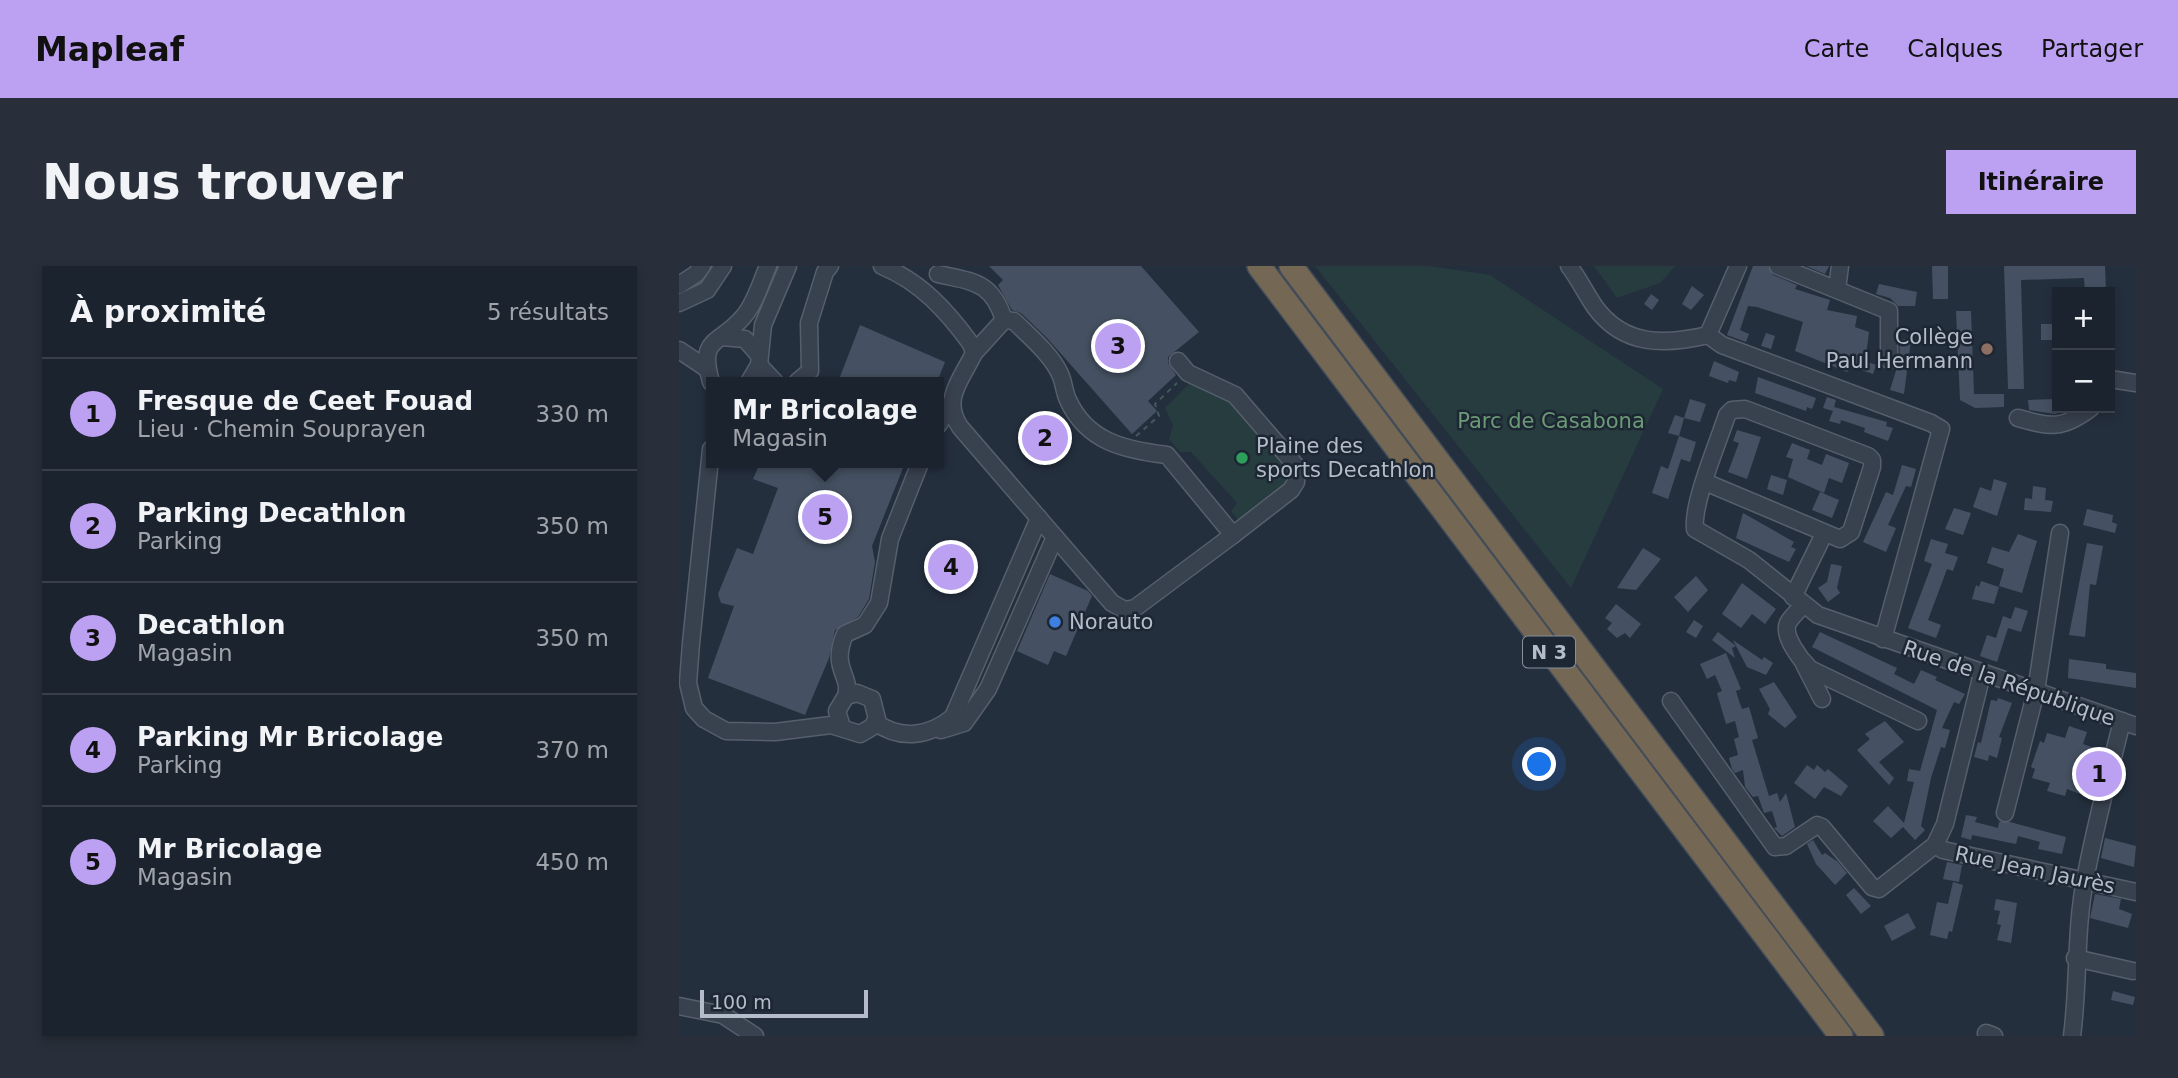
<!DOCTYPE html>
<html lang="fr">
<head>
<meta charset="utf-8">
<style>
	body { margin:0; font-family:"DejaVu Sans",sans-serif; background:#282f3a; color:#f1f3f6 }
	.controls { position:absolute; right:21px; top:21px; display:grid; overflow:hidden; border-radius:0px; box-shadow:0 4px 10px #0003 }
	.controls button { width:63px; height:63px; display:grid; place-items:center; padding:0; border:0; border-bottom:2px solid #39404a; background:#1b232e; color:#f1f3f6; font:35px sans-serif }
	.scale { position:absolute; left:21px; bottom:18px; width:168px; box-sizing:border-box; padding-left:7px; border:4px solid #b4bcc9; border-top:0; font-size:19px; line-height:24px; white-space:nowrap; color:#b4bcc9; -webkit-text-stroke:5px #1d2633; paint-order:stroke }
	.you { position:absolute; left:861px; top:499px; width:24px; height:24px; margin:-18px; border:5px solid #fff; border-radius:50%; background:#1a73e8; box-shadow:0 0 0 10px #1a73e833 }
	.badge { display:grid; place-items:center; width:46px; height:46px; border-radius:50%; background:#bca0f2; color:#111; font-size:23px; font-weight:700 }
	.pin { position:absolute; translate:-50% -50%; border:4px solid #fff; box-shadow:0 2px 7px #0006 }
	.popup { position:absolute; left:27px; top:111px; width:238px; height:91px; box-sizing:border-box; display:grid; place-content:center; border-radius:0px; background:#1b232e; filter:drop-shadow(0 2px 5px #0005); font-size:23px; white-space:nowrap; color:#a0a4aa }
	.popup b { font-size:26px; color:#f1f3f6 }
	.popup::after { content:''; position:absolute; left:50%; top:100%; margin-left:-14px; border:14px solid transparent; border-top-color:#1b232e }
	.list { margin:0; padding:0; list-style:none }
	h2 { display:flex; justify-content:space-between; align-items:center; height:91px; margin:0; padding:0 28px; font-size:30px }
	h2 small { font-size:23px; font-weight:400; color:#a0a4aa }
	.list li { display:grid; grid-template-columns:46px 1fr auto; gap:21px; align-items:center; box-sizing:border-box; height:112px; padding:0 28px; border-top:2px solid #39404a }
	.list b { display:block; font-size:26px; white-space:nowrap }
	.list p { margin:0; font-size:23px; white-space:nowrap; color:#a0a4aa }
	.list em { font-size:23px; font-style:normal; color:#a0a4aa }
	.map { position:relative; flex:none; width:1457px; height:770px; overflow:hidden; border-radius:0px }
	header { display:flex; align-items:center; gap:42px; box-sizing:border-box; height:98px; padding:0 35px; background:#bca0f2; color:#111 }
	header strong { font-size:33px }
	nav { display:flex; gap:38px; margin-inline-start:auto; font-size:24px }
	.intro { display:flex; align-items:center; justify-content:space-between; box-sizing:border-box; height:168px; padding:0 42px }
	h1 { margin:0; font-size:49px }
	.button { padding:18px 32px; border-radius:0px; background:#bca0f2; color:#111; font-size:24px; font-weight:700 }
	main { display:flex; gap:42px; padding:0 42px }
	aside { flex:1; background:#1b232e; border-radius:0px; box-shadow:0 4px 10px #0003 }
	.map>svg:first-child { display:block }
</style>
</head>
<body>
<header>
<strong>Mapleaf</strong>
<nav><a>Carte</a><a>Calques</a><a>Partager</a></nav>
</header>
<div class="intro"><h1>Nous trouver</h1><a class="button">Itinéraire</a></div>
<main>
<aside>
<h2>À proximité<small>5 résultats</small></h2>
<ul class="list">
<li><span class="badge">1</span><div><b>Fresque de Ceet Fouad</b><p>Lieu · Chemin Souprayen</p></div><em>330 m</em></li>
<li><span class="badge">2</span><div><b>Parking Decathlon</b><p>Parking</p></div><em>350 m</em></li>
<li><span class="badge">3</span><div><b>Decathlon</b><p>Magasin</p></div><em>350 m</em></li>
<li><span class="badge">4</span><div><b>Parking Mr Bricolage</b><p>Parking</p></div><em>370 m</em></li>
<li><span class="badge">5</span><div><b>Mr Bricolage</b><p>Magasin</p></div><em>450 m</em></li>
</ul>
</aside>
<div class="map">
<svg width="1457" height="770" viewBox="0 0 1457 770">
	<rect width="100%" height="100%" fill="#242f3e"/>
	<!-- green -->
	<g fill="#263c3f">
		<polygon points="636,0 750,0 811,9 984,123 892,322"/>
		<polygon points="915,0 996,0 981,17 938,32"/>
		<polygon points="514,114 548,129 621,208 562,257 552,245 558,237 512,186 501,186 490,173 494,159 486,142"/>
	</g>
	<!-- building -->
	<g fill="#455162">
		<polygon points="310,0 462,0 520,66 489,91 489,97 497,109 469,135 478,145 453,168 368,72 342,47 333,44 319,19 324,14"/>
		<polygon points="1074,0 1089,0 1094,9 1118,19 1116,23 1151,34 1148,44 1178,50 1176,61 1190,66 1187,90 1191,91 1189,96 1197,99 1194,108 1174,101 1168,106 1116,85 1124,56 1078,41 1069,40 1061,64 1070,68 1067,76 1048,69"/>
		<polygon points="1127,0 1150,0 1146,8"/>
		<polygon points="1253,0 1269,0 1269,33 1254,33"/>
		<polygon points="1325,0 1426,0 1427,26 1406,26 1405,12 1342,14 1345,123 1329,123"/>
		<polygon points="1200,18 1238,26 1236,40 1219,40 1211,32 1197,28"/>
		<polygon points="1013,20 1025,29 1012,44 1003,38"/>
		<polygon points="972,28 980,34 973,44 965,38"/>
		<polygon points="1277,45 1292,45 1295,128 1325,128 1325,141 1296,142 1281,134"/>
		<rect x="1362" y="58" width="16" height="16"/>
		<polygon points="181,59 266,96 258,116 159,116"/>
		<polygon points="1087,67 1096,70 1092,83 1082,80"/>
		<polygon points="1221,73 1232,74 1225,128 1211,124 1220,95"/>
		<polygon points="1035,95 1060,106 1057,116 1050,114 1049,117 1030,110"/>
		<polygon points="1079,111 1137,132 1133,143 1128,141 1127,145 1076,127"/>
		<polygon points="1148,131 1157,134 1155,141 1208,156 1207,160 1214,162 1209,175 1185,166 1186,162 1162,154 1161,158 1150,155 1154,145 1144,142"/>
		<polygon points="1011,133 1027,138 1021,156 1005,152"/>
		<polygon points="1378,133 1378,142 1394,142 1376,148 1350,144 1349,134"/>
		<polygon points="996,149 1005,152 1000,170 1017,176 1011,196 1002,193 989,233 973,227 982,200 989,203 1000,170 989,167"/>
		<polygon points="1058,164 1082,171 1068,213 1049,206 1060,177 1054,175"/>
		<polygon points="1113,177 1131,184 1128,193 1143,199 1147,188 1170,197 1163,217 1150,212 1145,227 1109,211 1114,193 1107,191"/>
		<polygon points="81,197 226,197 193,280 196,296 190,333 179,351 156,364 150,392 126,449 29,412 55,340 42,337 39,328 58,282 74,288 99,222 74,213"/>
		<polygon points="1223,199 1237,203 1232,221 1227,220 1209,259 1217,262 1207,286 1184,276 1207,226 1214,229"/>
		<polygon points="1092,209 1108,214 1104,229 1088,223"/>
		<polygon points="1315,213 1328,217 1318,250 1294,241 1301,221 1312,225"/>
		<polygon points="1354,220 1367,222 1366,234 1374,235 1372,246 1345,244 1346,232 1353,233"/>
		<polygon points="1141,226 1160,234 1153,252 1133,244"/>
		<polygon points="1275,242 1292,247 1284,269 1266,263"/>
		<polygon points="1408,243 1434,249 1433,256 1438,258 1436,267 1404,259"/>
		<polygon points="1064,247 1115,276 1112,281 1117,283 1110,296 1057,272"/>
		<polygon points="1339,268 1358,275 1343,327 1320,320 1325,303 1308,297 1313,281 1330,286"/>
		<polygon points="1252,273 1269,278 1266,287 1279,291 1274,305 1268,303 1249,354 1262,359 1257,372 1229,362 1253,298 1245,295"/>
		<polygon points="1408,277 1424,280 1417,319 1411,318 1406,371 1390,369"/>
		<polygon points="964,282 982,293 957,324 938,322"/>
		<polygon points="1152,298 1163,300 1158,322 1161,327 1149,336 1139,322 1148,316"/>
		<polygon points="371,308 409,325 413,330 387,390 375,385 369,399 338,385"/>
		<polygon points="1017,310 1029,324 1009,346 995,331"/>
		<polygon points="1302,315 1320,321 1315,338 1293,333 1297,319 1300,321"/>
		<polygon points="1063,317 1097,343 1086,358 1073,348 1062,362 1043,348"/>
		<polygon points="937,338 962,358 951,372 946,367 938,372 928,363 933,357 926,352"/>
		<polygon points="1336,341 1349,345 1342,366 1329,362 1318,396 1301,390 1308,369 1317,372 1324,350 1332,353"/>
		<polygon points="1015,354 1024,360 1017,372 1007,366"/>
		<polygon points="1039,366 1057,380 1054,374 1083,394 1085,391 1094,397 1087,409 1068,401 1057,380 1053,382 1056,392 1033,374"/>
		<polygon points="1141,366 1218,402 1215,408 1235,418 1242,404 1258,411 1256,414 1286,428 1280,438 1275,436 1263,462 1271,464 1266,482 1262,481 1252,512 1242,560 1246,564 1236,574 1224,561 1212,572 1194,555 1209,540 1225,557 1235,516 1228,515 1230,503 1241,505 1258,444 1133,381"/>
		<polygon points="1047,387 1062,423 1057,425 1060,435 1063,443 1070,441 1079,472 1073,474 1090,530 1098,527 1101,536 1107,527 1116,561 1103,570 1095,562 1098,561 1093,545 1085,547 1079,530 1074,531 1066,521 1064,504 1056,507 1053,503 1050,492 1059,489 1055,473 1060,471 1056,455 1047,458 1038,427 1043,425 1036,409 1028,413 1021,398"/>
		<polygon points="1390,393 1427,398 1427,403 1457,407 1457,422 1389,412"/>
		<polygon points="1095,416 1118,451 1106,462 1089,448 1091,443 1080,423"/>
		<polygon points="1319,432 1333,437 1320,471 1323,472 1318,492 1310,489 1309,495 1295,491 1299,476 1302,477 1312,434 1318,435"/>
		<polygon points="1206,455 1225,476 1200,496 1215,512 1210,519 1178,484 1191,473 1186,468"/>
		<polygon points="1390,460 1408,466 1404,478 1421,484 1418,494 1421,499 1414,519 1410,518 1406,530 1388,523 1386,530 1368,525 1371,517 1353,512 1356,503 1352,501 1361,475 1365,477 1368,467 1386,472"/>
		<polygon points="1128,499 1135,504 1138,499 1146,506 1149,503 1169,520 1162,530 1145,521 1136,533 1115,517"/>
		<polygon points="1287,549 1298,551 1296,556 1319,562 1320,556 1331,556 1387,571 1383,588 1359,583 1361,576 1339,570 1337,578 1293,569 1292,574 1282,571"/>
		<polygon points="1426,572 1457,580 1455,601 1422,592"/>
		<polygon points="1134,574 1143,589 1146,587 1159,596 1168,607 1156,619 1137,598 1128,578"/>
		<polygon points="1268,596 1283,599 1280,616 1264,613"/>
		<polygon points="1274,616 1284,619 1273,666 1270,665 1268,673 1251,669 1258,636 1269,638"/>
		<polygon points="1175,622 1192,640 1182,648 1167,629"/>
		<polygon points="1416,628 1442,633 1440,643 1453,648 1449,662 1411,652"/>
		<polygon points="1317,633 1338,637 1332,677 1318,674 1322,659 1318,658 1321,645 1315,644"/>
		<polygon points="1229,647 1237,662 1213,675 1205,660"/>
		<polygon points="1434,725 1456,731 1454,739 1432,734"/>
	</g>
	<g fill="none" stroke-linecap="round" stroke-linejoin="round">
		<defs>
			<g id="minor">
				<path d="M203,0C242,16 268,45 292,78L295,87C283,113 262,133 281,161L433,337L446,344L456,342L554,269L488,189C446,184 408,176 389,134C385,126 385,116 381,108C372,88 350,70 335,55L325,54"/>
				<path d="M890,0C900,13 907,28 916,41C945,81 987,79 1029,69"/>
				<polyline points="1099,0 1210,45 1210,94"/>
				<path d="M259,8C294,16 313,15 325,54L295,87"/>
				<polyline points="0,19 17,8 23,0"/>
				<polyline points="1158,23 1161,0"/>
				<polyline points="0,37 28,24 44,0"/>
				<polyline points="1029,69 1043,79 1252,157 1262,163 1204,373"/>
				<polyline points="1029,69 1059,0"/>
				<polyline points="43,71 66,73 79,88"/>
				<polyline points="0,84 27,102"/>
				<polyline points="499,95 509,107 556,129 618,201 617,216 612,224 554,269"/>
				<polyline points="80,99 96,116"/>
				<polyline points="1431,113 1457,117"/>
				<path d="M32,116C19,70 40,80 65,50C76,37 82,16 89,0"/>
				<polyline points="70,116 80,99 84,59 109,0"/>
				<polyline points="118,116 131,105 130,57 146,6 151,0"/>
				<path d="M1339,152C1372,161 1383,164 1412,142"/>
				<polyline points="260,158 272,137"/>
				<polyline points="32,183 12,377 9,417 15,442 25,453 47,465 96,466 152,459 181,468 193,461 198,453 193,433 178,427 167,430 158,445 163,461"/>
				<path d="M1026,216L1161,273L1172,266L1193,201V194L1189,190L1066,143L1053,144L1048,149C1039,177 1013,237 1016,263L1070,294L1139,349L1457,460"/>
				<polyline points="1114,331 1145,268"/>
				<path d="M1124,339C1120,344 1112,351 1109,357C1103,370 1122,394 1131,403L1239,455"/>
				<polyline points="1125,398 1143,433"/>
				<path d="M167,430C173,409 151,403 166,368L186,359L200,337L211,273L241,197"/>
				<polyline points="992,435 1096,581 1107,580 1138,559 1143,561 1193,621 1200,623 1256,579 1266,558 1303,408"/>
				<path d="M196,456C222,475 251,470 274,451L360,252"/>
				<polyline points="262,464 285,457 309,423 376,271"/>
				<polyline points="1326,547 1357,425 1381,267"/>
				<polyline points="1256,579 1264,584 1457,626"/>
				<polyline points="1396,692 1454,705"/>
				<polyline points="0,740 44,749 76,770"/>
				<polyline points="1307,767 1315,770"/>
				<path d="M1393,770C1400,718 1396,666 1406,614C1416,560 1430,508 1443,455"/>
			</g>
			<g id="highway">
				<polyline points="580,0 1162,770"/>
				<polyline points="612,0 1193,770"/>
			</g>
		</defs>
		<!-- minor casing -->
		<use href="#minor" stroke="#565f6c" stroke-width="19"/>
		<!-- highway casing -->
		<use href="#highway" stroke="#434c59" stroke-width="26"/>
		<!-- path -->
		<polyline stroke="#44595c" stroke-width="2" stroke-dasharray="5 5" stroke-linecap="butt" points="457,170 480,150 476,138 498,117"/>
		<!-- minor -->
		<use href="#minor" stroke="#38414e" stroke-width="16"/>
		<!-- highway -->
		<use href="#highway" stroke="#746855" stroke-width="23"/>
	</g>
	<!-- markers -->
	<circle fill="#8d6e63" stroke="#1d2633" stroke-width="2.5" cx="1308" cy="83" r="7"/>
	<circle fill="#2e9e5b" stroke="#1d2633" stroke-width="2.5" cx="563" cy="192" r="7"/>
	<circle fill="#3f7fe0" stroke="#1d2633" stroke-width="2.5" cx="376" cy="356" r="7"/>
	<g text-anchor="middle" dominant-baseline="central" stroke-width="5" stroke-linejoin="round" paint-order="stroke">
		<!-- shield labels -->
		<rect fill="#1d2633" stroke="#878f9c" stroke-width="2" x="844" y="370.5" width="52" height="31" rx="5"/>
		<g font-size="19" font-weight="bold" fill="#b4bcc9">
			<text x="870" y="386">N 3</text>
		</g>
		<!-- poi labels -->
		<g font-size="21" fill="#b4bcc9" stroke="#1d2633" text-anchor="start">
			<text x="1294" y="71" text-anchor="end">Collège<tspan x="1294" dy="24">Paul Hermann</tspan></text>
			<text x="577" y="180">Plaine des<tspan x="577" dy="24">sports Decathlon</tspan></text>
			<text x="390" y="356">Norauto</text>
		</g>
		<!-- park labels -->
		<g font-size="21" fill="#6b9a76" stroke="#1d2633">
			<text x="872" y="155">Parc de Casabona</text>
		</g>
		<!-- street labels -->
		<g font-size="21" fill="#b4bcc9" stroke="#1d2633">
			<text transform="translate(1330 417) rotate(19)">Rue de la République</text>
			<text transform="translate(1356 604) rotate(12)">Rue Jean Jaurès</text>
		</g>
	</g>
</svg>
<div class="controls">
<button>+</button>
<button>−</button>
</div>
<div class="scale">100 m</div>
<div class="you"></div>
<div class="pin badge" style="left:1420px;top:508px">1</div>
<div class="pin badge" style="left:366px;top:172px">2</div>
<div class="pin badge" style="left:439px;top:80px">3</div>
<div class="pin badge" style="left:272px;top:301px">4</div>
<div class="pin badge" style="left:146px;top:251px">5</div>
<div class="popup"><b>Mr Bricolage</b>Magasin</div>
</div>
</main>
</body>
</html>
